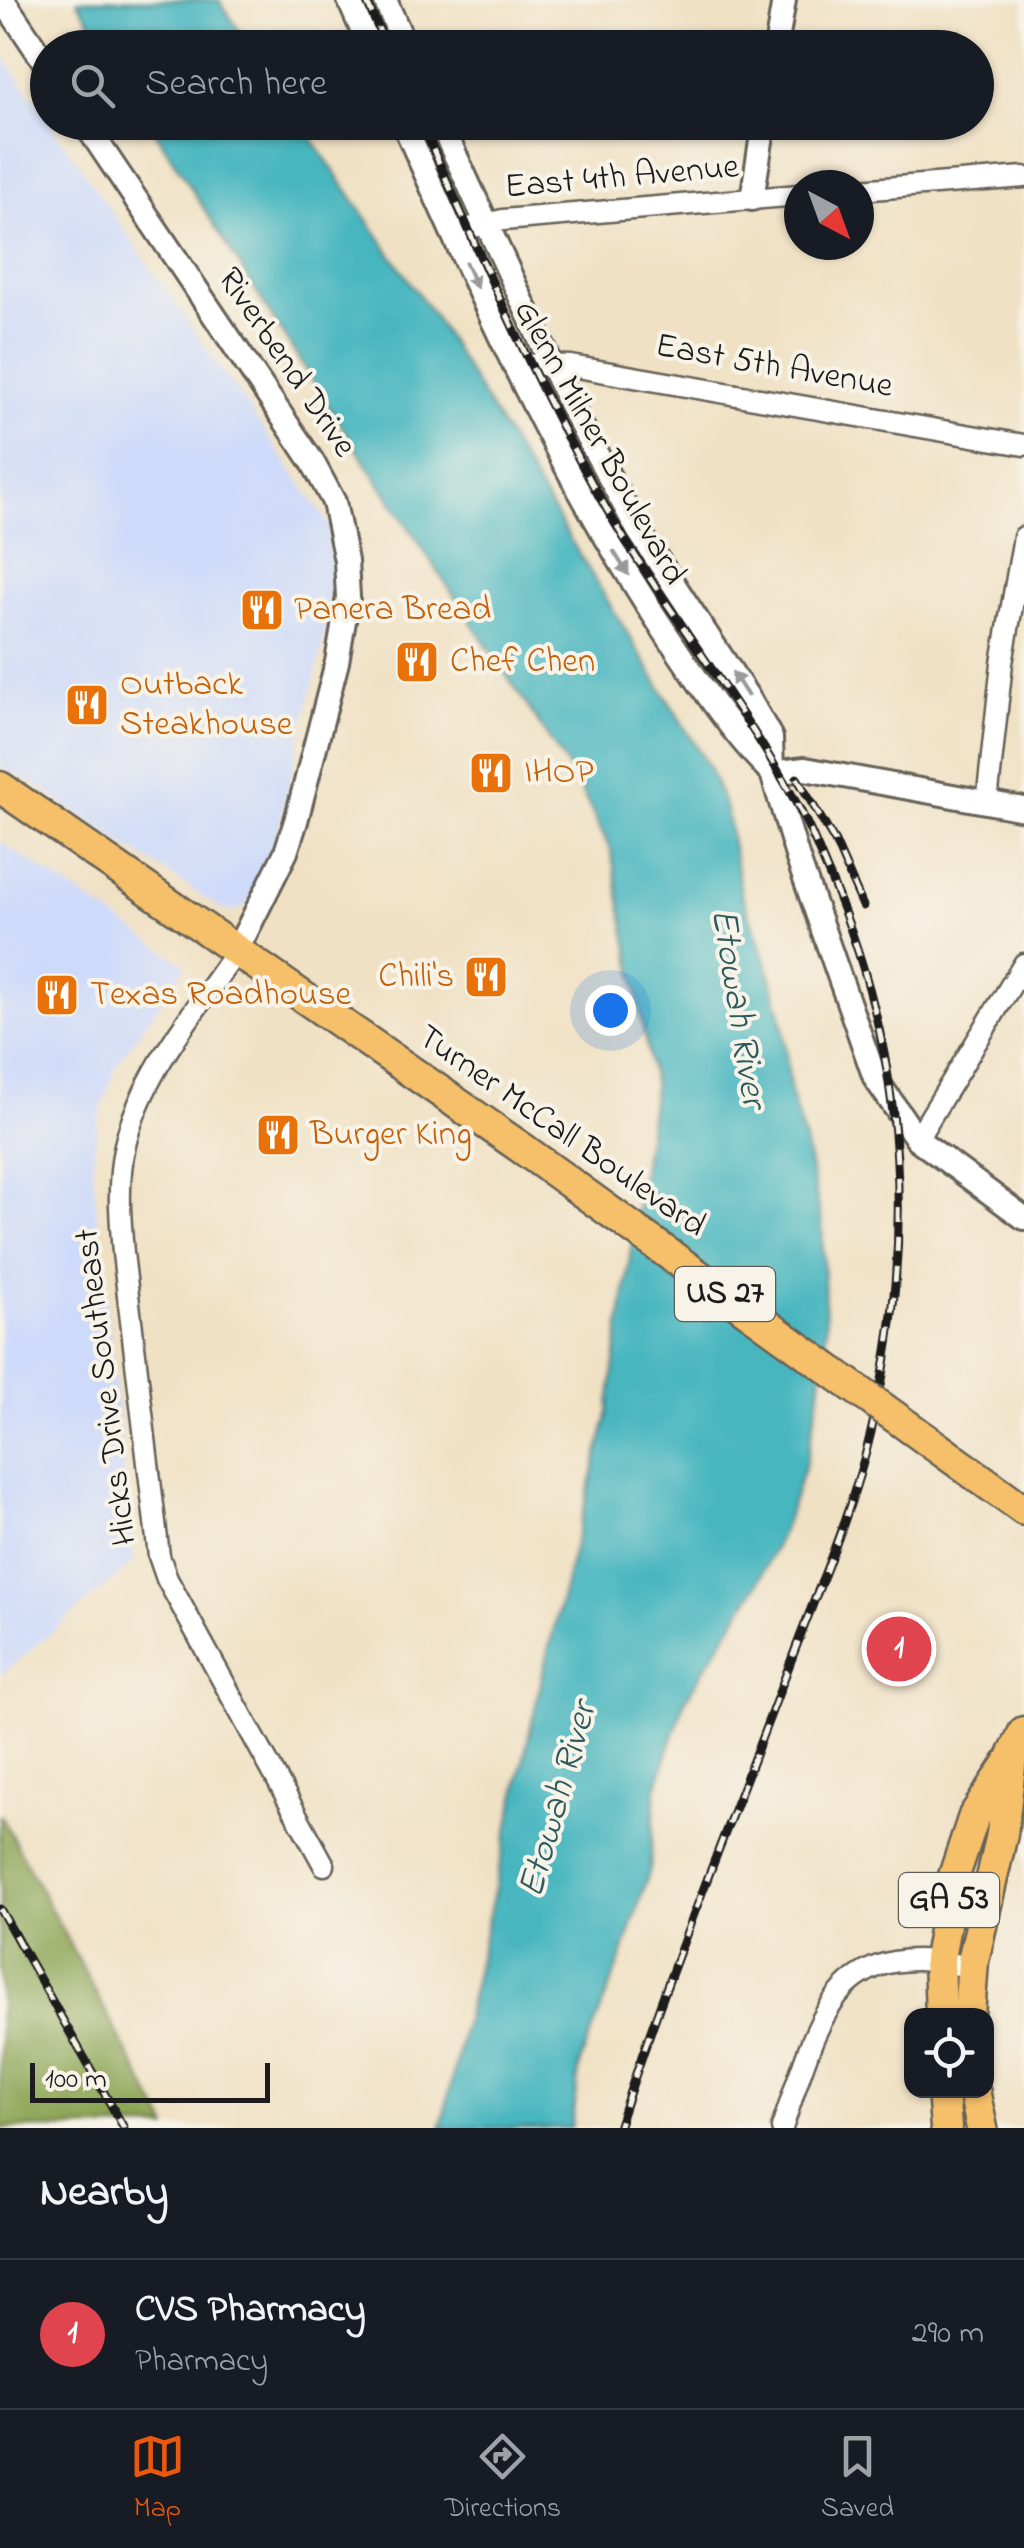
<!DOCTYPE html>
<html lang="en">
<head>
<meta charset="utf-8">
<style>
	body { margin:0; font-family:"Indie Flower",sans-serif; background:#20242c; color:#f1f3f6 }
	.controls { position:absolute; right:30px; bottom:30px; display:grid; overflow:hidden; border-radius:20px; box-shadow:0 2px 8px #0004 }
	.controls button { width:90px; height:90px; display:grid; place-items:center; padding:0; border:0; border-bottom:2px solid #363941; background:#171b24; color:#f1f3f6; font:50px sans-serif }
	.compass { position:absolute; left:784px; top:170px; width:90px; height:90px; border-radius:50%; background:#171b24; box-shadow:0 2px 8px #0004; rotate:139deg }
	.scale { position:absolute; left:30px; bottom:25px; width:240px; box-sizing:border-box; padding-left:10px; border:5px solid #1c1c1c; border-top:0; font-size:28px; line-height:35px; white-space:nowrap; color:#1c1c1c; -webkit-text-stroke:8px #f7f3e8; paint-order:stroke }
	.you { position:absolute; left:610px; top:1010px; width:35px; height:35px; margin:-25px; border:8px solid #fff; border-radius:50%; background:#1a73e8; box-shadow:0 0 0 15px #1a73e833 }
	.badge { display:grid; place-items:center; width:65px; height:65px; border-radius:50%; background:#ea580c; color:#fff; font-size:32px; font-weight:700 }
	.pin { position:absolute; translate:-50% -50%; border:5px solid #fff; box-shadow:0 2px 10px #0006 }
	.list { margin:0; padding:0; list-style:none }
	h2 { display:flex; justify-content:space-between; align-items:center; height:130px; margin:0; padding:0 40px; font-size:42px }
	h2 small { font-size:32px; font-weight:400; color:#9ea1a6 }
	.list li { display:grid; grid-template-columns:65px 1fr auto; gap:30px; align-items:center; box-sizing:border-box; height:150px; padding:0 40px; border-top:2px solid #363941 }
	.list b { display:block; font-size:38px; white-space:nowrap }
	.list p { margin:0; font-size:32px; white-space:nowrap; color:#9ea1a6 }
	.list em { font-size:32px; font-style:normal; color:#9ea1a6 }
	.icon { flex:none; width:55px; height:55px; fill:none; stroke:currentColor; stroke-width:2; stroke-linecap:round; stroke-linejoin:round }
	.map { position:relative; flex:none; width:1024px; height:2128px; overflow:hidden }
	.search { position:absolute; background:#171b24; box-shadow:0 2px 8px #0004; left:30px; right:30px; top:30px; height:110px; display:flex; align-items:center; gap:25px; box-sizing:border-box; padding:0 35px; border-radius:55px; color:#9ea1a6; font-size:38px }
	.sheet { height:280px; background:#171b24 }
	nav { display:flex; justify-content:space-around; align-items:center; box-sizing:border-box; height:140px; border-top:2px solid #363941; background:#171b24; font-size:28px; color:#9ea1a6 }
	nav a { display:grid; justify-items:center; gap:5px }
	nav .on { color:#ea580c }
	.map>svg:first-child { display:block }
</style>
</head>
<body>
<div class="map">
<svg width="1024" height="2128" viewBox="0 0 1024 2128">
	<rect width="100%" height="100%" fill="#f7f3e8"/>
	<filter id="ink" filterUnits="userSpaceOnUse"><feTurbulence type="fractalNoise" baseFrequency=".01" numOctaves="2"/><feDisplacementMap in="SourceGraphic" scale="20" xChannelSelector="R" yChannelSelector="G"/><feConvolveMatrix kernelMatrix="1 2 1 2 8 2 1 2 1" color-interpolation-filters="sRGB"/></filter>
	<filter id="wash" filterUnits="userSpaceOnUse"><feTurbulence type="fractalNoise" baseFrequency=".0048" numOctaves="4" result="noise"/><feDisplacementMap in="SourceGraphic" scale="40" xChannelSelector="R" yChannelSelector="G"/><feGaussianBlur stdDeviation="2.25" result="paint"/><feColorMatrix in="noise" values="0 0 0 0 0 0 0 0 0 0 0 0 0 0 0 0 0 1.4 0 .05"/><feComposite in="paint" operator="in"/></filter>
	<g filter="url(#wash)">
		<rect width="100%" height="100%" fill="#f0e1c4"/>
		<!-- built -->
		<g fill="#cedafa">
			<polygon points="0,51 329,524 333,575 324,639 276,839 260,881 248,903 236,911 223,910 35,785 0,766"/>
			<polygon points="0,841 186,965 116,1066 98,1121 92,1166 134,1562 0,1676"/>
		</g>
		<!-- forest -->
		<polygon fill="#8da657" stroke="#54613a" stroke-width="2.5" points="0,1814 168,2128 0,2128"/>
		<!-- water -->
		<g fill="#47b6bf" stroke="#32696e" stroke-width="2.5">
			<polygon points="77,0 219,0 250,47 105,47"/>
			<polygon points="150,123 301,123 437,321 709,767 726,809 741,893 767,963 782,1019 791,1095 805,1141 822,1224 826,1331 820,1391 806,1462 783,1530 757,1585 685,1700 656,1788 650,1869 622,1957 580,2062 571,2128 441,2128 547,1655 607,1418 654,1087 611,851 575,778 327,404"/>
		</g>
	</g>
	<g filter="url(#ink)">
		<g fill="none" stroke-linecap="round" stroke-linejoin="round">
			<defs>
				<g id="minor">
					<polyline points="859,190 1024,177"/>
					<polyline points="452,232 503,220 799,195"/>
					<polyline points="512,364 571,366 1024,445"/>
					<polyline points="987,802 1002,663 1024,537"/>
					<path d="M237,950C196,1011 142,1072 125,1145C117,1180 120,1217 123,1253L159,1556L167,1579L324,1865"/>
					<polyline points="917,1139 1024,964"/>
					<path d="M782,2128C818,2022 833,1932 972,1968"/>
				</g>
				<g id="tertiary">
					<polyline points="3,0 48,67"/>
					<polyline points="349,0 370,48"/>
					<polyline points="385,0 406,48"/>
					<polyline points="776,48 784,0"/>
					<polyline points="84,122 312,461 334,502 346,561 348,597 337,662 296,821 286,852 237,950"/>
					<path d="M403,122C481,299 559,474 667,635C700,684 730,731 772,773"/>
					<polyline points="440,122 570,405 638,530 749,699 771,738 772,773 798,859 875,1078 917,1139 1024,1218"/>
					<polyline points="752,199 764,122"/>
					<polyline points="772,773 805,769 1024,809"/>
				</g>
				<g id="primary">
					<polyline points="0,787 523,1149"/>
					<polyline points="927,1440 1024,1510"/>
					<polyline points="941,2016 939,1959 953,1879 974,1816 1011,1760 1024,1732"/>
					<polyline points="969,2016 973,1961 1002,1834 1010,1767"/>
					<polyline points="943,2090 946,2128"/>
					<polyline points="974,2090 982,2128"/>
				</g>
			</defs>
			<!-- minor casing -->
			<use href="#minor" stroke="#666157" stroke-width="25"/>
			<!-- tertiary casing -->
			<use href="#tertiary" stroke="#666157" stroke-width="28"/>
			<!-- primary casing -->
			<use href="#primary" stroke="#666157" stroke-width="35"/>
			<!-- minor -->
			<use href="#minor" stroke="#fff" stroke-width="20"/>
			<!-- tertiary -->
			<use href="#tertiary" stroke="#fff" stroke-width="22"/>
			<!-- primary -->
			<use href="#primary" stroke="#f6c06b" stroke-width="30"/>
			<defs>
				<g id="rail">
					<polyline points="366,0 387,48"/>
					<path d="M421,122C480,255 537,390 610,515C669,615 744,706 799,808C811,830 820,854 830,877C907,1056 916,1243 871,1432C853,1509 820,1584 792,1658C734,1814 669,1969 618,2128"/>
					<polyline points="797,778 835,842 863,906"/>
					<polyline points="0,1909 124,2128"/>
				</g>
			</defs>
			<!-- rail casing -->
			<use href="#rail" stroke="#1c1c1c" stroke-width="9"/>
			<!-- rail -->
			<use href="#rail" stroke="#f7f3e8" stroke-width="5" stroke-dasharray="15" stroke-linecap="butt"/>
			<defs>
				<polyline id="primary-bridge" points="523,1149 927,1440"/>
			</defs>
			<!-- primary-bridge casing -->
			<use href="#primary-bridge" stroke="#666157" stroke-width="35" stroke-linecap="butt"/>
			<!-- primary-bridge -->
			<use href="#primary-bridge" stroke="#f6c06b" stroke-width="30"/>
		</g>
		<!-- one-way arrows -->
		<defs><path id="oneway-solid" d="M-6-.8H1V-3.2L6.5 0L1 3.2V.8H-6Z" transform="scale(2.5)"/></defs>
		<g fill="#999">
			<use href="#oneway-solid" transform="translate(471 275) rotate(66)"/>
			<use href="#oneway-solid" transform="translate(621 563) rotate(58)"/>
			<use href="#oneway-solid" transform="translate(740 684) rotate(-123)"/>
		</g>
	</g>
	<!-- icons -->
	<defs>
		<symbol id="restaurant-square" viewBox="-11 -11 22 22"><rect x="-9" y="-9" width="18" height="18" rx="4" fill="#e8710a" stroke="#f7f3e8"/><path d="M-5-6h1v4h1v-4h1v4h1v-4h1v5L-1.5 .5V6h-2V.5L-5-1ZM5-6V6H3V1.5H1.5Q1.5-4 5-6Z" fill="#fff"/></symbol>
	</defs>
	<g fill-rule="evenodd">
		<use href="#restaurant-square" x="237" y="585" width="50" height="50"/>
		<use href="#restaurant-square" x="392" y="637" width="50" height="50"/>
		<use href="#restaurant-square" x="62" y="680" width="50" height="50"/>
		<use href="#restaurant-square" x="466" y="748" width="50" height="50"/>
		<use href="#restaurant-square" x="461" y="952" width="50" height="50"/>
		<use href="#restaurant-square" x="32" y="970" width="50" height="50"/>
		<use href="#restaurant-square" x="253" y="1110" width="50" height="50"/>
	</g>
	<g text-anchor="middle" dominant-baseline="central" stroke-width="8" stroke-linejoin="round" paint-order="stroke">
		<!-- shield labels -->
		<g fill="#f7f3e8" stroke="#5e5c59" stroke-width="2.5">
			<rect x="675" y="1267" width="100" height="54" rx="8"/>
			<rect x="899" y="1873" width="100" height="54" rx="8"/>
		</g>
		<g font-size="32" font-weight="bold" fill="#1c1c1c">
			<text x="725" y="1294">US 27</text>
			<text x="949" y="1900">GA 53</text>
		</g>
		<!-- street labels -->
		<g font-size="35" fill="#1c1c1c" stroke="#f7f3e8">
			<text transform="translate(622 178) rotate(-5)">East 4th Avenue</text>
			<text transform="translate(286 363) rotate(56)">Riverbend Drive</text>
			<text transform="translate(774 367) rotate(10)">East 5th Avenue</text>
			<text transform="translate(599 443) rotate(61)">Glenn Milner Boulevard</text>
			<text transform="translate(561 1132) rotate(35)">Turner McCall Boulevard</text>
			<text transform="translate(107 1387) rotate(-97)">Hicks Drive Southeast</text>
		</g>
		<!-- food labels -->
		<g font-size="35" fill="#c56008" stroke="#f7f3e8" text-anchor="start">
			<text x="294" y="610">Panera Bread</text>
			<text x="450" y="662">Chef Chen</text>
			<text x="120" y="685">Outback<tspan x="120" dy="40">Steakhouse</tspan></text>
			<text x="524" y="773">IHOP</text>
			<text x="454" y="977" text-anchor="end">Chili's</text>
			<text x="90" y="995">Texas Roadhouse</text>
			<text x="310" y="1135">Burger King</text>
		</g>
		<!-- water labels -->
		<g font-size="38" font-style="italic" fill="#2d5a5d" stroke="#f7f3e8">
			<text transform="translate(737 1008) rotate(81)">Etowah River</text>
			<text transform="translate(559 1800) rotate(-74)">Etowah River</text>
		</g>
	</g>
</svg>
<div class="controls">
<button><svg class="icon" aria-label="locate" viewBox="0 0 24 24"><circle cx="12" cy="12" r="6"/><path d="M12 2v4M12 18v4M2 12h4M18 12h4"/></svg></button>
</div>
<svg class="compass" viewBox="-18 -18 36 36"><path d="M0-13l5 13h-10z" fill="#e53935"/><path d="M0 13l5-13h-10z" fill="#9ea1a6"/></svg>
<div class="scale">100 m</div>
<div class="you"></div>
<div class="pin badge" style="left:899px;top:1649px;background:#e0444e">1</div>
<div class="search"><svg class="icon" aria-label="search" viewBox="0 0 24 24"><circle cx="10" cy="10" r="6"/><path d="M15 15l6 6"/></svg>Search here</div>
</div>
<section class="sheet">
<h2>Nearby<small></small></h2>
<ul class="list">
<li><span class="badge" style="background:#e0444e">1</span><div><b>CVS Pharmacy</b><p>Pharmacy</p></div><em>290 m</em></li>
</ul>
</section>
<nav>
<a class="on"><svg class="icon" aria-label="map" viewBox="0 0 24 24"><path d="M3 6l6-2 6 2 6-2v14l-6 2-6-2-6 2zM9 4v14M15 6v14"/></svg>Map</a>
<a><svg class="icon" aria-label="directions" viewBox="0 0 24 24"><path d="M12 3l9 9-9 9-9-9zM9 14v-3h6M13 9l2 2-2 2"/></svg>Directions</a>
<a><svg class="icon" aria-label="saved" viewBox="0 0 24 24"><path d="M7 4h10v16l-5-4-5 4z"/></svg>Saved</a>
</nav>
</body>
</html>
